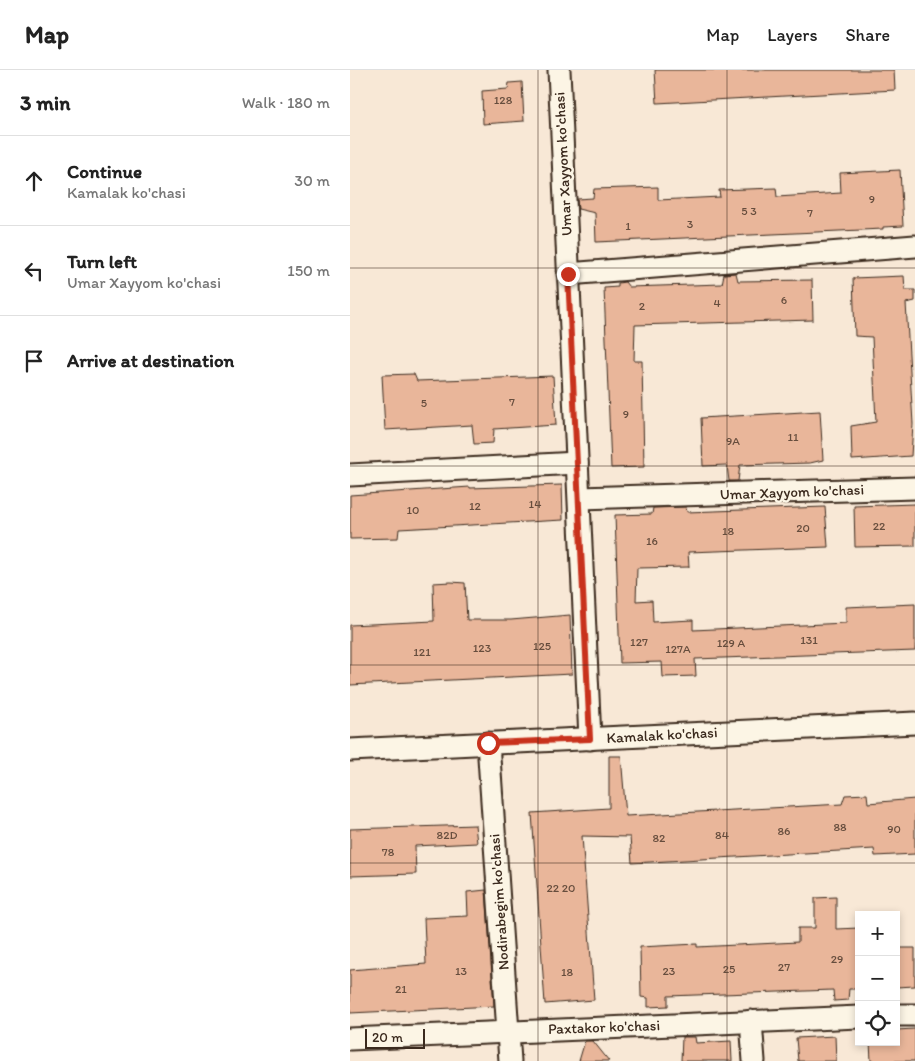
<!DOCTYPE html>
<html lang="en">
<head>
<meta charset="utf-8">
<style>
	body { margin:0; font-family:Itim,sans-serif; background:#f6f6f6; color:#222 }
	.controls { position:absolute; right:15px; bottom:15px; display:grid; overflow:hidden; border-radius:0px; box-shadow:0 2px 8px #0003 }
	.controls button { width:45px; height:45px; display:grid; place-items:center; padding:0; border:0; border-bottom:1px solid #e0e0e0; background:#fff; color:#222; font:25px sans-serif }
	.scale { position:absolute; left:15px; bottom:12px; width:60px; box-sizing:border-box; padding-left:5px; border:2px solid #3b2a1e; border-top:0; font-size:14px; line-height:18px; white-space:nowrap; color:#3b2a1e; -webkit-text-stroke:4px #fcf5e5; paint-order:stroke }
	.stop { position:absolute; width:15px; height:15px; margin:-11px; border:4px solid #c8321e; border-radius:50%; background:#fff }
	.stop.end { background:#c8321e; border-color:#fff; box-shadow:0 1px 5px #0008 }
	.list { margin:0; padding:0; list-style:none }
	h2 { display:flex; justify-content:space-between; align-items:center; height:65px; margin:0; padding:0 20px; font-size:21px }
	h2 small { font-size:16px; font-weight:400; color:#767676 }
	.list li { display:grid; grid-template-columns:32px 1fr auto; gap:15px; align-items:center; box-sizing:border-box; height:90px; padding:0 20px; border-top:1px solid #e0e0e0 }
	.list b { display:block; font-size:19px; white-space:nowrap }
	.list p { margin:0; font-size:16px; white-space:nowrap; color:#767676 }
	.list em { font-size:16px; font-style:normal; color:#767676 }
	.icon { flex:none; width:28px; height:28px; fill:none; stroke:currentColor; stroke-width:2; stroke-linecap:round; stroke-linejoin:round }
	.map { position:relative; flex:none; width:565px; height:991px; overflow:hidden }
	header { display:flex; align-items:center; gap:30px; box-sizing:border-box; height:70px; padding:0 25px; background:#fff; border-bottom:1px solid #e0e0e0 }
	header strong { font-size:24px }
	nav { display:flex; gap:28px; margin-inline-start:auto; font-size:18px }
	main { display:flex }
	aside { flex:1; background:#fff }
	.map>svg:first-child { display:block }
</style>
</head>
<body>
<header>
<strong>Map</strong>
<nav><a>Map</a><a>Layers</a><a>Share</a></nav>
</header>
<main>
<aside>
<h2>3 min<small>Walk · 180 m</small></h2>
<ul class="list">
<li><svg class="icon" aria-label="ahead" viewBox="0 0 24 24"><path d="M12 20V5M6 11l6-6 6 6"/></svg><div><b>Continue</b><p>Kamalak ko'chasi</p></div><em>30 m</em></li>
<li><svg class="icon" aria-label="left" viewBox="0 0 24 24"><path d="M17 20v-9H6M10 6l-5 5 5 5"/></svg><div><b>Turn left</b><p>Umar Xayyom ko'chasi</p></div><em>150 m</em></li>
<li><svg class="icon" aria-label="arrive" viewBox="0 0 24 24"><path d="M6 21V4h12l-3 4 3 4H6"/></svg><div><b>Arrive at destination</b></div></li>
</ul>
</aside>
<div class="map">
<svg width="565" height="991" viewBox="0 0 565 991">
	<rect width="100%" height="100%" fill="#f8e8d6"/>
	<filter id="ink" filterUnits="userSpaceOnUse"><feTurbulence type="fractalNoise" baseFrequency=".02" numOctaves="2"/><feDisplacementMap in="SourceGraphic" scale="10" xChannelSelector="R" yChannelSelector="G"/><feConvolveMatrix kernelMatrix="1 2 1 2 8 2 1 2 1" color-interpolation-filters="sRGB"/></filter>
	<g filter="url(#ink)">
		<!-- building -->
		<g fill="#e9b69a" stroke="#3b2a1e">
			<polygon points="305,0 544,0 545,20 307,33"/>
			<polygon points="172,12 174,51 133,54 132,21 158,19 159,13"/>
			<polygon points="550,100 553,156 533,157 533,159 246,172 245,143 228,139 227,129 243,128 244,119 308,117 308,130 370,127 369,120 426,118 427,127 491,123 490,103"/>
			<polygon points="386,203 388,211 462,210 463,250 285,255 284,291 292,291 294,397 261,398 254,218 268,217 268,213 275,212 279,217 372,214 374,204"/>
			<polygon points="554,206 555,220 565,220 565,231 556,233 563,354 561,386 502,390 501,356 526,352 522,267 505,266 503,208"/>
			<polygon points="64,304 67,311 203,306 206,355 144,359 143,373 124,374 122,355 35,360 32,305"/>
			<polygon points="470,341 473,390 460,393 390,395 388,411 379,411 377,395 353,396 351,348"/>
			<polygon points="212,415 213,450 49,459 48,468 0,469 0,425 120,417 120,418"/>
			<polygon points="565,434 565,476 505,477 504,436"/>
			<polygon points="336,437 337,442 475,437 478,477 338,482 339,497 287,498 286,531 302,530 303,552 343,550 343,560 496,553 496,537 565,534 565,581 345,589 346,606 313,607 312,592 270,593 265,445 302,444 303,438"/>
			<polygon points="101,512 115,513 117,550 161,550 220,545 222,604 0,615 0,555 84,551 83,513"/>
			<polygon points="259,686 271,686 276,746 492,734 495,725 517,724 518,733 565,729 565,784 525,786 524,779 282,793 280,767 232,766 244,930 195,934 182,743 259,738"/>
			<polygon points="125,755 127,773 65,776 66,804 0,806 0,759"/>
			<polygon points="136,820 144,936 0,943 0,900 76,894 74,848 118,846 117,822"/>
			<polygon points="486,827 486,859 509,858 509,919 499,919 498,930 484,931 483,920 318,926 318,936 298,937 298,928 291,927 290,877 347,874 347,877 448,872 448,858 465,858 465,828"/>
			<polygon points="546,878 565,878 565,916 546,917"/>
			<polygon points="565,959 565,991 521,991 520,972 546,972 546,960"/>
			<polygon points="485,966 486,991 448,991 446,968"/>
			<polygon points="332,967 345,967 346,973 381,971 382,991 331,991"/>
			<polygon points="235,971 243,971 259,991 229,991"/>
		</g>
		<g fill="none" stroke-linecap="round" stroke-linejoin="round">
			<defs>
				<g id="street">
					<polyline points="209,0 240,669"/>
					<polyline points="218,204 565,176"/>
					<polyline points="0,405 227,393"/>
					<polyline points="230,428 565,418"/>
					<polyline points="138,673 160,991"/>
					<polyline points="0,680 565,653"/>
					<polyline points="546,945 565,945"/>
					<polyline points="401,951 404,991"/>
					<polyline points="0,969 509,947"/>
				</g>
			</defs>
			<!-- street casing -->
			<use href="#street" stroke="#3b2a1e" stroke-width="25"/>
			<!-- street -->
			<use href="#street" stroke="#fcf5e5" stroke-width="21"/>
		</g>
	</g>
	<g fill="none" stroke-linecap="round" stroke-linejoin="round" filter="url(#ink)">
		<!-- route -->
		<polyline stroke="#c8321e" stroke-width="6" points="138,673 240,669 218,204"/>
	</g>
	<!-- grid -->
	<path fill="none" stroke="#3b2a1e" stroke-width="1" stroke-opacity="0.55" d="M188,0V991M377,0V991M0,198H565M0,396H565M0,595H565M0,793H565"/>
	<g text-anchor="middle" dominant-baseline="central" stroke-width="5" stroke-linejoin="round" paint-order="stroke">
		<!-- number labels -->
		<g font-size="12" fill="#664d3d">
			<text x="153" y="30">128</text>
			<text x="522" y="129">9</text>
			<text x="399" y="141">5 3</text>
			<text x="460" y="143">7</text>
			<text x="340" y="154">3</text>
			<text x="278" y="156">1</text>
			<text x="434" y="230">6</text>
			<text x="367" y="233">4</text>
			<text x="292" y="236">2</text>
			<text x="162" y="332">7</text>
			<text x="74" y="333">5</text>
			<text x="276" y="344">9</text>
			<text x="443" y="367">11</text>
			<text x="383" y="371">9A</text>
			<text x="185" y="434">14</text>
			<text x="125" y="436">12</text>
			<text x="63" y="440">10</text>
			<text x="529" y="456">22</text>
			<text x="453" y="458">20</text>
			<text x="378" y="461">18</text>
			<text x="302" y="471">16</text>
			<text x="459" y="570">131</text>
			<text x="289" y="572">127</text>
			<text x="381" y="573">129 A</text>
			<text x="192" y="576">125</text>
			<text x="132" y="578">123</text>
			<text x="328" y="579">127A</text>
			<text x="72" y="582">121</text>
			<text x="490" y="757">88</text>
			<text x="544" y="759">90</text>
			<text x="434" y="761">86</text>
			<text x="97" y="765">82D</text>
			<text x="372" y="765">84</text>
			<text x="309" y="768">82</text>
			<text x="38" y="782">78</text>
			<text x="211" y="818">22 20</text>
			<text x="487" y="889">29</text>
			<text x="434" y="897">27</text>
			<text x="379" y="899">25</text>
			<text x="111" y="901">13</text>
			<text x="319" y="901">23</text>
			<text x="217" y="902">18</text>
			<text x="51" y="919">21</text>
		</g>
		<!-- street labels -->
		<g font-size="15" fill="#3b2a1e" stroke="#fcf5e5">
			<text transform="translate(213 94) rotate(-93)">Umar Xayyom ko'chasi</text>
			<text transform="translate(442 422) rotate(-2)">Umar Xayyom ko'chasi</text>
			<text transform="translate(312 665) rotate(-3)">Kamalak ko'chasi</text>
			<text transform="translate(149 832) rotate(-94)">Nodirabegim ko'chasi</text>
			<text transform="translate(254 957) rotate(-2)">Paxtakor ko'chasi</text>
		</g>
	</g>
</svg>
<div class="controls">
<button>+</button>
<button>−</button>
<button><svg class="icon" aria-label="locate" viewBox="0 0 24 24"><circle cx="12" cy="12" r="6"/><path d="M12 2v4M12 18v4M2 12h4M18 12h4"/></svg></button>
</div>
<div class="scale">20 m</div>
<div class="stop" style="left:138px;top:673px"></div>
<div class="stop end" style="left:218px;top:204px"></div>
</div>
</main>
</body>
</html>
